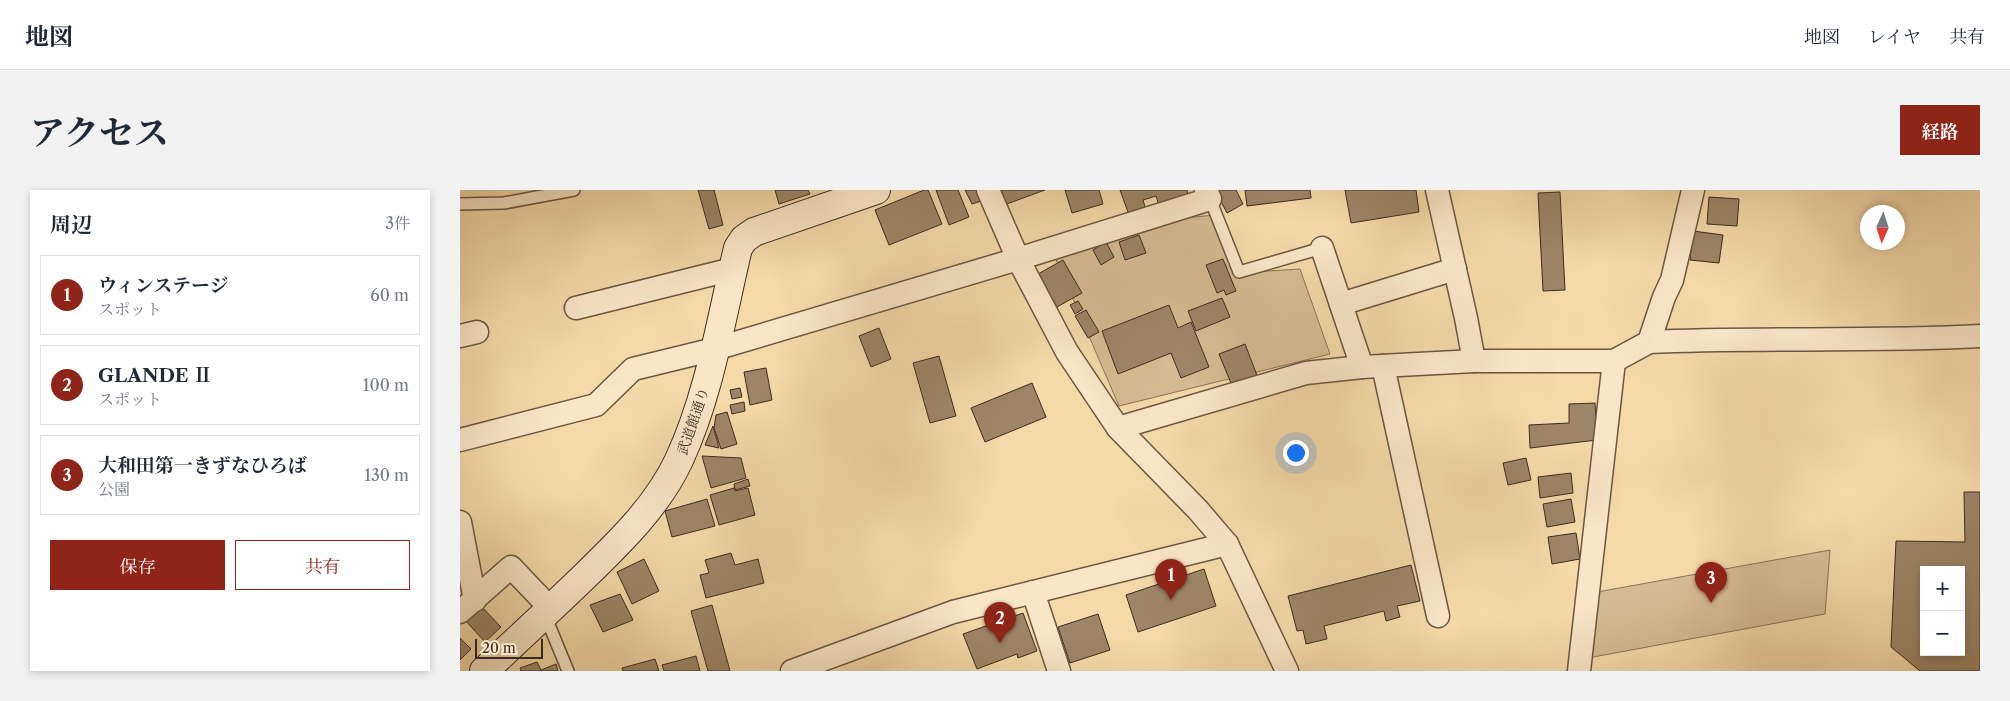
<!DOCTYPE html>
<html lang="ja">
<head>
<meta charset="utf-8">
<style>
	body { margin:0; font-family:"Libre Caslon Text","Noto Serif JP",serif; background:#f2f2f3; color:#1f2937 }
	.controls { position:absolute; right:15px; bottom:15px; display:grid; overflow:hidden; border-radius:0px; box-shadow:0 2px 8px #0003 }
	.controls button { width:45px; height:45px; display:grid; place-items:center; padding:0; border:0; border-bottom:1px solid #e0e1e3; background:#fff; color:#1f2937; font:25px sans-serif }
	.compass { position:absolute; left:1400px; top:15px; width:45px; height:45px; border-radius:50%; background:#fff; box-shadow:0 2px 8px #0003; rotate:183deg }
	.scale { position:absolute; left:15px; bottom:12px; width:68px; box-sizing:border-box; padding-left:5px; border:2px solid #3e2b20; border-top:0; font-size:14px; line-height:18px; white-space:nowrap; color:#3e2b20; -webkit-text-stroke:4px #f8e6c7; paint-order:stroke }
	.you { position:absolute; left:835px; top:262px; width:18px; height:18px; margin:-12px; border:4px solid #fff; border-radius:50%; background:#1a73e8; box-shadow:0 0 0 8px #1a73e833 }
	.badge { display:grid; place-items:center; width:32px; height:32px; border-radius:50%; background:#8f2418; color:#fff; font-size:16px; font-weight:700 }
	.pin { position:absolute; translate:-50% -41px; filter:drop-shadow(0 1px 2px #0008) }
	.pin::after { content:''; position:absolute; top:26px; width:18px; height:15px; background:inherit; clip-path:polygon(0 0,100% 0,50% 100%) }
	.list { margin:0; padding:0; list-style:none }
	h2 { display:flex; justify-content:space-between; align-items:center; height:65px; margin:0; padding:0 20px; font-size:21px }
	h2 small { font-size:16px; font-weight:400; color:#747a83 }
	.list li { display:grid; grid-template-columns:32px 1fr auto; gap:15px; align-items:center; box-sizing:border-box; height:80px; margin:0 10px 10px; padding:0 10px; border:1px solid #e0e1e3; border-radius:0px }
	.list b { display:block; font-size:19px; white-space:nowrap }
	.list p { margin:0; font-size:16px; white-space:nowrap; color:#747a83 }
	.list em { font-size:16px; font-style:normal; color:#747a83 }
	.actions { display:flex; gap:10px; padding:15px 20px }
	.actions a { flex:1; padding:11px 0; border:1px solid #8f2418; border-radius:0px; text-align:center; font-size:18px; color:#8f2418 }
	.actions .main { background:#8f2418; color:#fff }
	.map { position:relative; flex:none; width:1520px; height:481px; overflow:hidden; border-radius:0px }
	header { display:flex; align-items:center; gap:30px; box-sizing:border-box; height:70px; padding:0 25px; background:#fff; border-bottom:1px solid #e0e1e3 }
	header strong { font-size:24px }
	nav { display:flex; gap:28px; margin-inline-start:auto; font-size:18px }
	.intro { display:flex; align-items:center; justify-content:space-between; box-sizing:border-box; height:120px; padding:0 30px }
	h1 { margin:0; font-size:35px }
	.button { padding:12px 22px; border-radius:0px; background:#8f2418; color:#fff; font-size:18px; font-weight:700 }
	main { display:flex; gap:30px; padding:0 30px }
	aside { flex:1; background:#fff; border-radius:0px; box-shadow:0 2px 8px #0003 }
	.map>svg:first-child { display:block }
</style>
</head>
<body>
<header>
<strong>地図</strong>
<nav><a>地図</a><a>レイヤ</a><a>共有</a></nav>
</header>
<div class="intro"><h1>アクセス</h1><a class="button">経路</a></div>
<main>
<aside>
<h2>周辺<small>3件</small></h2>
<ul class="list">
<li><span class="badge">1</span><div><b>ウィンステージ</b><p>スポット</p></div><em>60 m</em></li>
<li><span class="badge">2</span><div><b>GLANDE Ⅱ</b><p>スポット</p></div><em>100 m</em></li>
<li><span class="badge">3</span><div><b>大和田第一きずなひろば</b><p>公園</p></div><em>130 m</em></li>
</ul>
<div class="actions"><a class="main">保存</a><a>共有</a></div>
</aside>
<div class="map">
<svg width="1520" height="481" viewBox="0 0 1520 481">
	<rect width="100%" height="100%" fill="#f5d9a9"/>
	<filter id="stains"><feTurbulence type="fractalNoise" baseFrequency=".004" numOctaves="4"/><feColorMatrix values="0 0 0 0 .2 0 0 0 0 .09 0 0 0 0 .02 0 0 0 .5 -.17"/></filter>
	<radialGradient id="worn" r=".72"><stop offset=".6" stop-color="#630" stop-opacity="0"/><stop offset="1" stop-color="#630" stop-opacity=".3"/></radialGradient>
	<!-- green -->
	<g fill="#d6bb92" stroke="#8a7359">
		<polygon points="754,25 775,83 840,79 870,164 659,216 595,67 707,30"/>
		<polygon points="1370,360 1365,424 1128,468 1137,402"/>
	</g>
	<!-- building -->
	<g fill="#9d8567" stroke="#3e2b20" fill-rule="evenodd">
		<polygon points="238,0 254,0 263,35 249,39"/>
		<polygon points="315,0 348,0 350,4 319,14"/>
		<polygon points="464,0 468,0 482,34 429,55 415,20"/>
		<polygon points="476,0 498,0 509,27 489,35"/>
		<polygon points="505,0 519,0 524,10 512,14"/>
		<polygon points="539,0 585,0 544,15"/>
		<polygon points="605,0 639,0 643,14 612,23"/>
		<polygon points="660,0 727,0 728,5 699,15 696,6 683,10 686,20 669,25"/>
		<polygon points="755,0 776,0 783,14 767,23"/>
		<polygon points="785,0 850,0 851,8 787,16"/>
		<polygon points="885,0 956,0 959,22 891,33"/>
		<polygon points="1100,2 1105,100 1083,101 1078,3"/>
		<polygon points="1249,7 1279,9 1277,36 1247,34"/>
		<polygon points="1233,41 1263,45 1259,73 1230,70"/>
		<polygon points="679,45 686,63 665,70 659,52"/>
		<polygon points="646,52 654,67 641,75 633,60"/>
		<polygon points="763,69 776,101 766,105 764,100 757,103 746,75"/>
		<polygon points="603,70 622,103 597,117 578,84"/>
		<polygon points="762,108 770,127 736,141 728,121"/>
		<polygon points="618,111 623,119 615,124 610,115"/>
		<polygon points="709,115 718,138 731,132 749,177 721,188 711,163 658,184 642,141"/>
		<polygon points="626,120 639,142 628,148 615,126"/>
		<polygon points="419,138 431,169 411,177 399,146"/>
		<polygon points="785,154 798,188 773,198 759,164"/>
		<polygon points="479,166 496,226 470,233 453,173"/>
		<polygon points="306,178 312,210 290,215 284,182"/>
		<polygon points="572,193 586,227 525,252 511,218"/>
		<polygon points="280,198 282,207 272,209 270,200"/>
		<polygon points="284,212 285,221 272,224 270,215"/>
		<polygon points="1135,213 1137,250 1070,258 1069,235 1109,233 1109,214"/>
		<polygon points="267,222 277,254 261,259 254,238 256,225"/>
		<polygon points="253,236 259,258 245,255"/>
		<polygon points="242,266 281,268 286,288 251,298"/>
		<polygon points="1066,268 1071,290 1048,295 1043,273"/>
		<polygon points="1111,283 1113,303 1080,308 1078,287"/>
		<polygon points="288,289 290,296 275,300 274,294"/>
		<polygon points="274,298 275,301 288,298 295,325 259,335 250,305"/>
		<path d="M1504,302H1520V481H1460L1431,457L1436,351L1505,352ZM1464,380H1501V462H1464Z"/>
		<polygon points="247,309 255,336 212,347 205,321"/>
		<polygon points="1111,309 1115,332 1087,337 1083,314"/>
		<polygon points="1116,343 1120,369 1092,374 1088,347"/>
		<polygon points="271,363 275,375 298,369 304,393 246,408 240,385 249,383 245,370"/>
		<polygon points="184,369 199,401 172,414 157,382"/>
		<polygon points="951,375 960,411 937,416 940,427 926,431 924,421 864,436 867,449 846,454 843,440 837,441 828,406"/>
		<polygon points="744,379 756,416 678,442 666,405"/>
		<polygon points="160,404 173,430 143,442 130,415"/>
		<polygon points="20,415 41,437 25,452 4,429"/>
		<polygon points="252,415 270,481 248,481 231,421"/>
		<polygon points="563,423 577,461 558,468 557,464 517,479 503,444"/>
		<polygon points="638,424 650,460 610,473 598,437"/>
		<polygon points="0,448 11,459 0,470"/>
		<polygon points="236,466 240,481 204,481 202,475"/>
		<polygon points="195,469 199,481 163,481 162,478"/>
		<polygon points="77,472 81,480 96,474 98,481 61,481 60,478"/>
	</g>
	<g fill="none" stroke-linecap="round" stroke-linejoin="round">
		<defs>
			<g id="lane">
				<polyline points="750,9 779,82 862,58"/>
				<polyline points="0,14 44,13 114,0"/>
				<polyline points="85,425 108,481"/>
			</g>
			<g id="street">
				<polyline points="528,0 558,69 607,162 658,238 738,320 767,354 827,481"/>
				<polyline points="977,0 1006,128 1014,171"/>
				<polyline points="862,58 902,177"/>
				<polyline points="881,114 995,79"/>
				<polyline points="116,118 273,79"/>
				<polyline points="0,146 17,142"/>
				<path d="M1189,152C1299,147 1410,152 1520,146"/>
				<polyline points="923,176 978,426"/>
				<polyline points="658,238 846,183 902,177 1014,171 1154,171 1189,152 1204,107 1212,90 1233,0"/>
				<polyline points="0,250 136,215 173,179 255,159 558,69 750,9 746,0"/>
				<polyline points="0,332 15,410"/>
				<polyline points="573,402 599,481"/>
				<polyline points="0,422 51,377 91,419"/>
				<polyline points="332,481 493,422 767,354"/>
				<polyline points="1119,481 1154,171"/>
			</g>
			<path id="secondary" d="M24,481C58,449 93,417 126,385C161,351 198,315 219,270C250,203 261,129 278,58L284,49L294,42L416,0"/>
		</defs>
		<!-- lane casing -->
		<use href="#lane" stroke="#6c5642" stroke-width="14"/>
		<!-- street casing -->
		<use href="#street" stroke="#6c5642" stroke-width="25"/>
		<!-- secondary casing -->
		<use href="#secondary" stroke="#3e2b20" stroke-width="30"/>
		<!-- lane -->
		<use href="#lane" stroke="#f8e6c7" stroke-width="11"/>
		<!-- street -->
		<use href="#street" stroke="#f8e6c7" stroke-width="22"/>
		<!-- secondary -->
		<use href="#secondary" stroke="#f8e6c7" stroke-width="28"/>
	</g>
	<g text-anchor="middle" dominant-baseline="central" stroke-width="4.5" stroke-linejoin="round" paint-order="stroke">
		<!-- street labels -->
		<g font-size="14" fill="#3e2b20" stroke="#f8e6c7">
			<text transform="translate(233 231) rotate(-71)">武道館通り</text>
		</g>
	</g>
	<rect width="100%" height="100%" filter="url(#stains)"/>
	<rect width="100%" height="100%" fill="url(#worn)"/>
</svg>
<div class="controls">
<button>+</button>
<button>−</button>
</div>
<svg class="compass" viewBox="-18 -18 36 36"><path d="M0-13l5 13h-10z" fill="#e53935"/><path d="M0 13l5-13h-10z" fill="#747a83"/></svg>
<div class="scale">20 m</div>
<div class="you"></div>
<div class="pin badge" style="left:711px;top:410px">1</div>
<div class="pin badge" style="left:540px;top:453px">2</div>
<div class="pin badge" style="left:1251px;top:413px">3</div>
</div>
</main>
</body>
</html>
